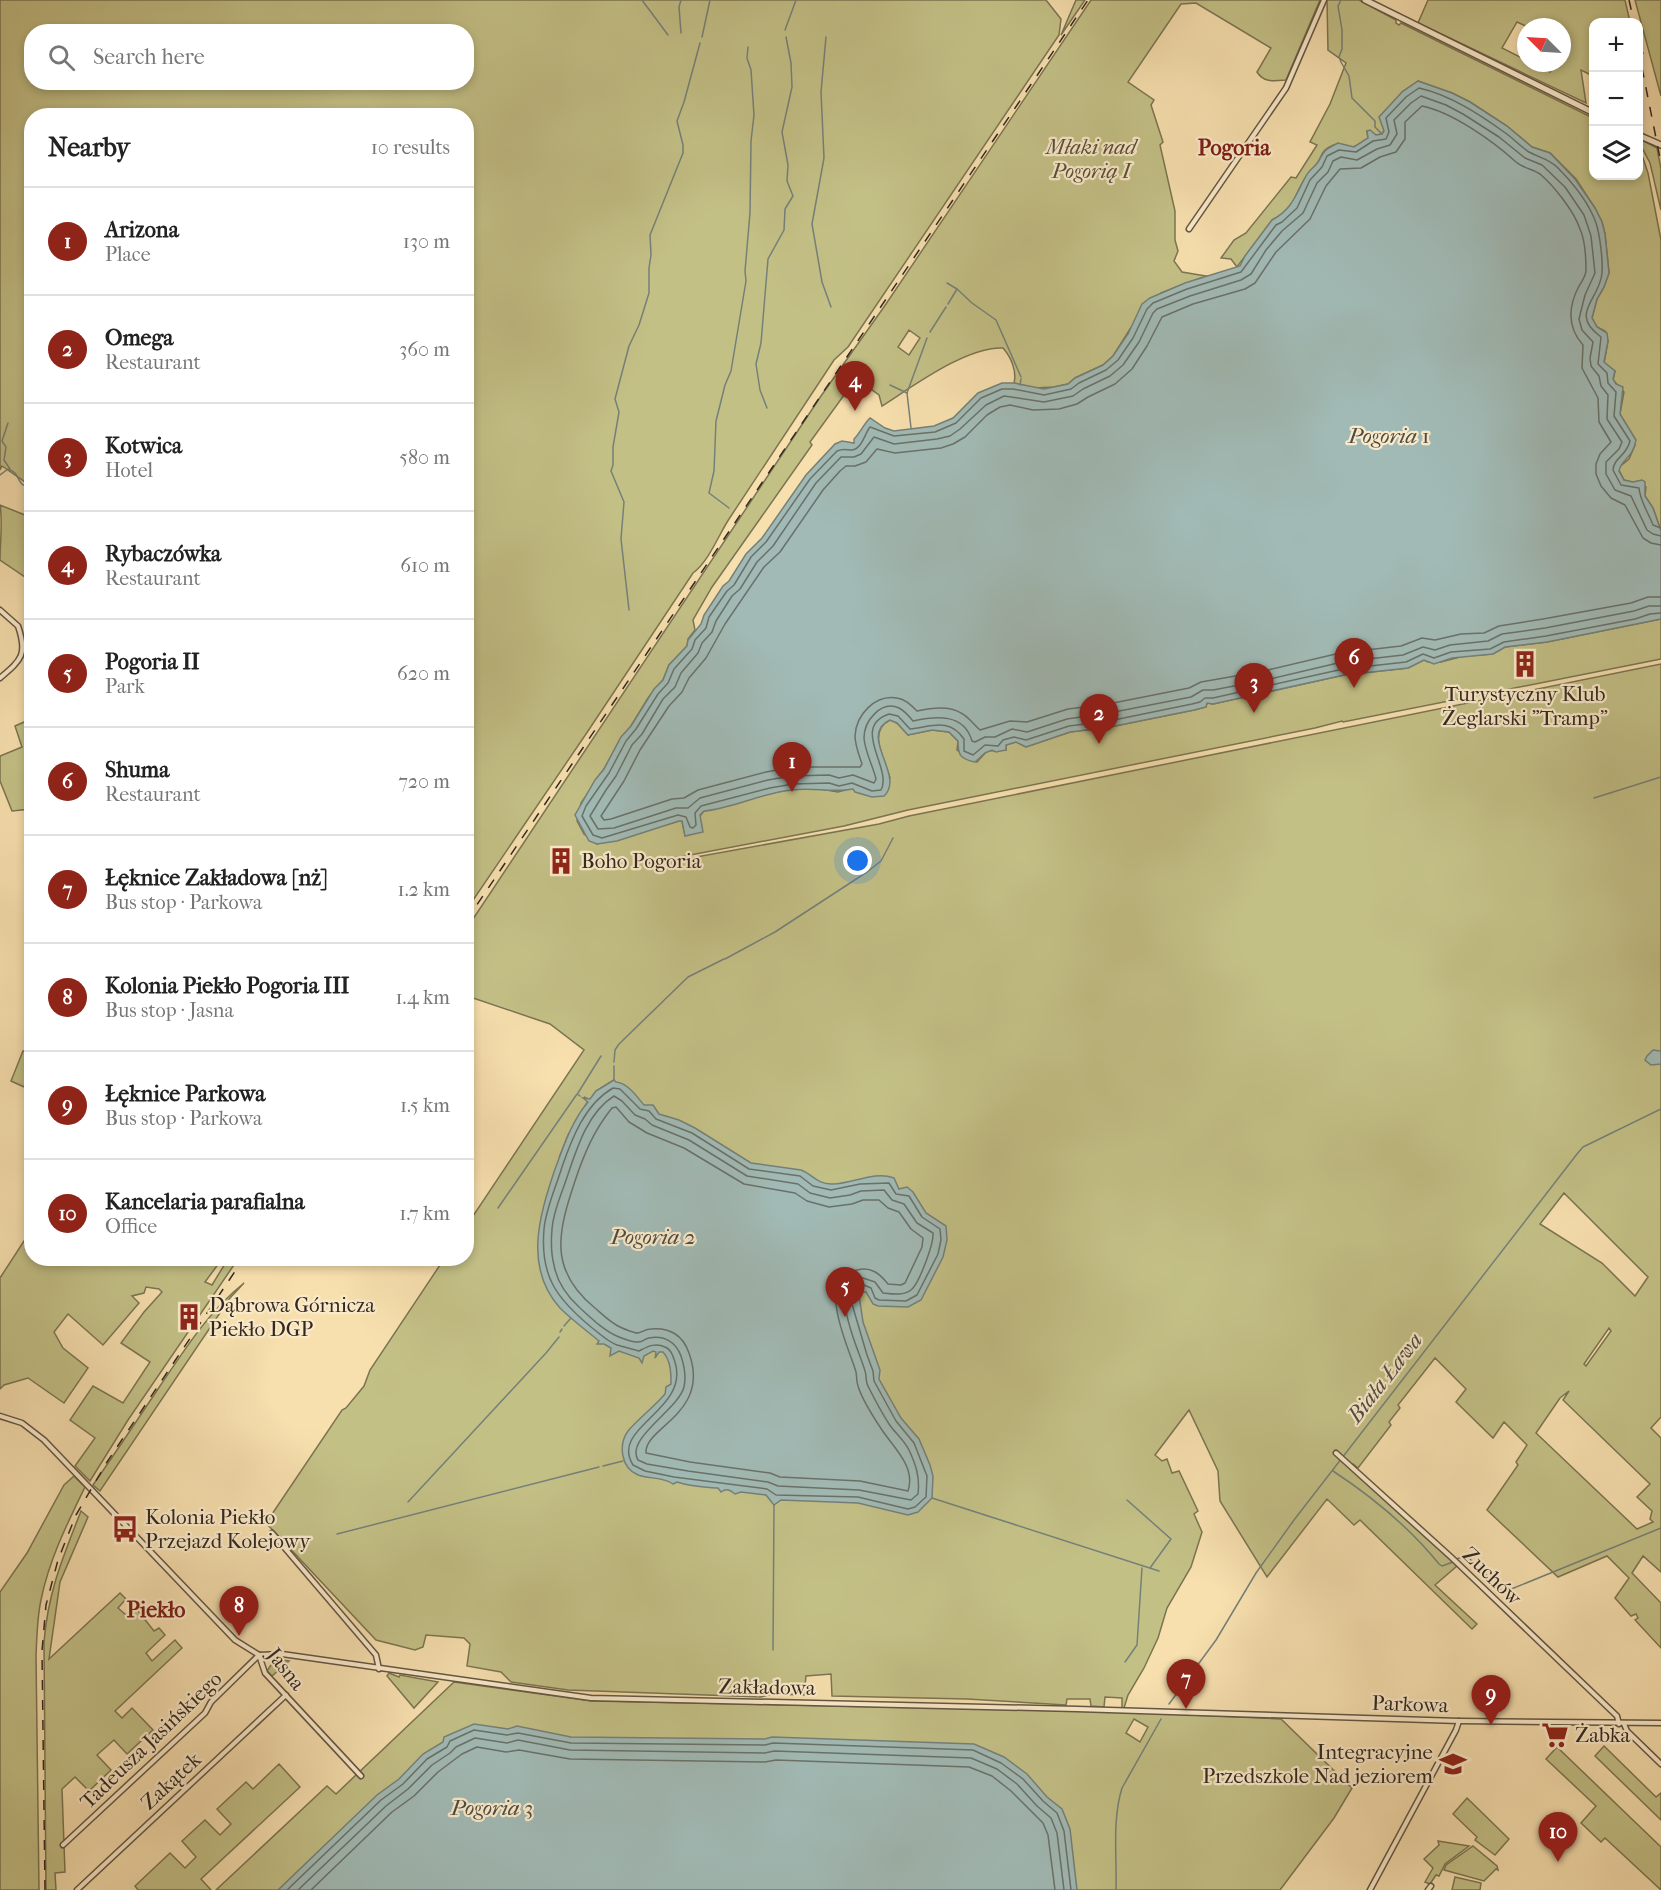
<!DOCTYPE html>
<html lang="en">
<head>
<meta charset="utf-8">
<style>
	body { margin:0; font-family:"IM FELL French Canon",serif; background:#f2f2f2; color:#222 }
	.controls { position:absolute; right:18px; top:18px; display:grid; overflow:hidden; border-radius:12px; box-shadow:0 3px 9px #0003 }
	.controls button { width:54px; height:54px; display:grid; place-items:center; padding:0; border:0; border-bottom:2px solid #e0e0e0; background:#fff; color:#222; font:30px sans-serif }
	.compass { position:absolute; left:1517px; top:18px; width:54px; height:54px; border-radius:50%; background:#fff; box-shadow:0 3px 9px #0003; rotate:294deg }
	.you { position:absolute; left:858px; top:861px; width:21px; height:21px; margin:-15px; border:4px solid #fff; border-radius:50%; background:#1a73e8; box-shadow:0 0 0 9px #1a73e833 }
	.badge { display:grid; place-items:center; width:39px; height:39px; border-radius:50%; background:#8f2418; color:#fff; font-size:20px; font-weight:700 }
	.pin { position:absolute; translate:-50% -50px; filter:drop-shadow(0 2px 3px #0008) }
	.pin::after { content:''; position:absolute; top:32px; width:21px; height:18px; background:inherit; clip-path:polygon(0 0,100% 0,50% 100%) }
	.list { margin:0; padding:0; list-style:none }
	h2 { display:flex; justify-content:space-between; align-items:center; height:78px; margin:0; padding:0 24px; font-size:26px }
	h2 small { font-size:20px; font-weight:400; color:#767676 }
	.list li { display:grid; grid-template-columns:39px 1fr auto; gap:18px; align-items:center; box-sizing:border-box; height:108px; padding:0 24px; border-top:2px solid #e0e0e0 }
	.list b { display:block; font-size:22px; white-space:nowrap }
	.list p { margin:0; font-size:20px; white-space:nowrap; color:#767676 }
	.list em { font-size:20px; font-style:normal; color:#767676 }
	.icon { flex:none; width:33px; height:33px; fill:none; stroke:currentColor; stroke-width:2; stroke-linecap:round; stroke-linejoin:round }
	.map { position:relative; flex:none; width:1661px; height:1890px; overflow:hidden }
	.search { position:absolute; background:#fff; box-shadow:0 3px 9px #0003; left:24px; top:24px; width:450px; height:66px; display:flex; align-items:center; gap:15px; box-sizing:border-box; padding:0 21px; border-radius:24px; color:#767676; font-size:22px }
	.panel { position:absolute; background:#fff; box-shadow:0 3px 9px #0003; left:24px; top:108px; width:450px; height:1158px; border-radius:24px }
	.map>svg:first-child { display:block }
</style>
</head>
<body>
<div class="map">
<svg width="1661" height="1890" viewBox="0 0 1661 1890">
	<rect width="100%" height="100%" fill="#f7dfae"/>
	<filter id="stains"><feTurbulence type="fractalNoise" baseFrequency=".00333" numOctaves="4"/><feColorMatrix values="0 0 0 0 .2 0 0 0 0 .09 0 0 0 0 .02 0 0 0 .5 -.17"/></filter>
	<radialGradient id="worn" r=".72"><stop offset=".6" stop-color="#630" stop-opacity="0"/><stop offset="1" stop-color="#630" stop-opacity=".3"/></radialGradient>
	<!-- green -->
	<g fill="#c3c086" stroke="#7b7452" stroke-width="1.5" fill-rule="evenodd">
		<path d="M0,0H1046L1061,19L1059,35L848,347L834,360C799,413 764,466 729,519C718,536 709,561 693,573L588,731L467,909L466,116H32L31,486L2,466L0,470ZM32,32H466V82H32Z"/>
		<polygon points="1076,0 1085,0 1061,35"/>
		<path d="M1091,0H1320L1286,80C1274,81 1264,83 1257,72L1271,48L1196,3L1181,4L1128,82L1154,100L1151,105L1163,142L1160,145L1175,211V240L1178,251L1174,261L1182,272L1206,276L1161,293L1130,329L1113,356L1103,365L1075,378L1068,384L1054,387L1034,388L1014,383C1017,371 1011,357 1003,348C967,346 912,387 882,406L879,395L865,385L856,396L847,391L810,442L812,445L712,587L693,620L695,630L688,639L687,646L669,665L663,680L648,698L631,726L620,740L604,769L581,803L577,821L584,834L597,844L679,821H682L685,835L704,811L771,793L794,789H820L838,792L890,778C885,760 867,731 890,720L897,723L908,735L932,730L949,732L958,741L957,750L977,762L987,751L1006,750V745L1016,742L1026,747L1070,732L1110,727L1194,710L1206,707L1207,703L1213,704L1344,675L1408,668L1424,660L1428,662H1441L1464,656L1493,654L1505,647L1547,642L1661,619V659L1343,722L1342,721L1315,728L908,810L844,826L648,863L674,861L879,824L909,816L1661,664V1417L1651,1428L1661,1438V1572L1643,1556L1632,1573L1661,1603V1648L1635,1620L1638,1618L1636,1614L1631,1616L1615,1598L1629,1578L1607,1556L1558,1577L1487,1510L1518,1465L1516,1462L1527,1445L1504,1422L1493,1438L1456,1402L1466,1389L1435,1358L1398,1405L1400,1408L1389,1422L1391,1425L1358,1468L1353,1464L1350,1467L1457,1566L1435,1585L1477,1624L1472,1629L1360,1520L1354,1525L1327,1499L1267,1577L1220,1501L1218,1471L1189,1410L1155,1455L1162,1461L1167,1459L1172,1473L1179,1471L1198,1511L1194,1514L1202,1532L1191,1567L1167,1608L1158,1638L1144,1668L1128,1695L1124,1708H1122V1698L1105,1697L1104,1707L1091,1706L1090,1699H1067L1066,1705L967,1699L832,1696L831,1674L806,1676L804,1695L772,1694L761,1697L568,1690L511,1682L501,1672L467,1666L470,1644L464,1638L426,1635L423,1647L415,1650L376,1640L266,1523L342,1410L346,1408L364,1386L370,1370L444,1259L466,1258L467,1225L584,1050L550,1024L467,996V928L821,396L886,304ZM909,330L920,338L909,355L898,347ZM614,1080L559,1158L568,1135L588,1101L584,1097L590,1100L596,1091ZM1564,1193L1648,1277L1635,1296L1602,1263L1540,1224ZM1609,1328L1611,1331L1586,1366L1584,1364ZM1569,1391L1563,1400L1650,1484L1637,1497L1652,1511L1650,1519L1653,1522L1637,1529L1536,1433L1560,1398Z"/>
		<path d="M1327,0H1359L1396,20V23L1399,25L1401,23L1593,118L1594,176H1638L1639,153L1643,158L1648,173L1661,240V531L1653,508L1645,496L1646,487L1624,480L1618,468L1629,459L1635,445L1620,414L1624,392L1613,380L1615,371L1604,363L1608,341L1605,331L1597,327L1592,318L1597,299L1604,287L1609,273L1605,234L1602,222L1595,208L1576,179L1550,153L1532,147L1507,126L1470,102L1452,93L1418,81L1402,92L1382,134L1376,135L1367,131L1368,139C1362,141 1358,147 1351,147C1340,146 1337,141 1325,150C1321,153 1321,158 1318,162C1315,168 1309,171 1306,177C1293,196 1296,208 1272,220L1237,267L1231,259L1221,258L1234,240L1246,233L1291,177L1296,178L1317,145L1310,142L1330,104L1346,63L1328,50Z"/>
		<path d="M1428,0H1625L1630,22H1594L1593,76L1581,70L1586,103L1418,23ZM1517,22L1528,27H1562V43L1565,44L1562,50V63H1555L1550,72L1532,63H1526V60L1502,48Z"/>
		<polygon points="1635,0 1661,0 1661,96"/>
		<polygon points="1642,140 1657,148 1661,169 1661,210 1650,163 1640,144"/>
		<path d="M31,504V570L25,577L0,560C0,541 3,523 0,505L25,515Z"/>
		<polygon points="31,719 31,809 12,811 0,781 0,756 22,747 15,726"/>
		<polygon points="23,1051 31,1054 31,1090 11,1081"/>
		<polygon points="28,1237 31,1240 32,1258 222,1259 205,1282 212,1285 228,1259 238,1259 128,1420 90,1481 75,1466 95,1438 70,1420 93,1386 123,1403 150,1362 121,1343 144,1312 162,1292 159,1289 146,1287 144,1293 132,1296 139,1303 103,1345 68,1314 54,1332 63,1348 88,1368 64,1403 28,1378 4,1385 0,1389 0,1278 24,1241"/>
		<path d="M244,1283L230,1298L100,1491L93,1485C116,1452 138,1419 160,1386C185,1349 209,1311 244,1283Z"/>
		<path d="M74,1476L85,1487C67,1524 49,1560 41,1600C37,1618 37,1637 36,1655L39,1890H0V1592L27,1553L64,1485Z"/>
		<path d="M81,1511L88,1517L60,1582L49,1659L120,1593L126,1599L118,1608L126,1615L135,1607L154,1631L159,1628L165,1635L146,1653L152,1661L175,1640L182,1648L115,1711L122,1718L132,1708L153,1730L127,1754L114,1740L97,1755L111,1770L89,1791L75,1777L62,1789L65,1872L55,1873L56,1890H46L44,1642C48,1592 63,1557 81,1511Z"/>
		<polygon points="275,1659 289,1661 272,1676 267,1671"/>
		<polygon points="389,1673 399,1677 400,1675 438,1682 414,1708 387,1676"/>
		<path d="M454,1682L592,1701L1124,1712L1281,1719L1352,1788L1334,1818L1280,1890H216L327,1786L336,1794ZM1134,1719L1148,1727L1140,1742L1126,1733Z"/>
		<polygon points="1604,1746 1656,1797 1661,1793 1661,1820 1595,1756"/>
		<polygon points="1557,1747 1661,1847 1661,1890 1605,1838 1601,1842 1581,1823 1596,1806 1546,1759"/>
		<polygon points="279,1764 300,1787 201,1879 211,1890 138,1890 135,1886 170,1853 185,1868 196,1857 182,1841 205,1820 220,1835 231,1824 217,1809 246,1782 253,1789"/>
		<polygon points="1467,1798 1509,1839 1495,1855 1475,1840 1477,1837 1453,1814"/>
		<polygon points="1438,1841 1469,1846 1445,1864 1439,1876 1436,1875 1430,1884 1425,1882 1433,1868 1424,1859 1439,1845"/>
		<polygon points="1473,1846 1497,1866 1498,1870 1496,1869 1484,1881 1444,1870 1446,1865"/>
		<polygon points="1455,1877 1481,1883 1480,1890 1452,1890"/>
	</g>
	<!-- water -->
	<g fill="#a1bab5" stroke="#758079" stroke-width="1.5">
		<path d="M1418,81L1452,93L1470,102L1507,126L1532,147L1550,153L1575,179L1595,208L1602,222L1605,234L1609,273L1604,287L1597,299L1592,318L1597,327L1607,333L1608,341L1604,362L1615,371L1613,379L1616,384L1623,387L1620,414L1636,440C1633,459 1621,459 1619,471L1624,480L1633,482L1642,480L1645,482V496L1653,508L1661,531V619L1547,642L1505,647L1493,654L1452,658L1434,664L1424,660L1408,668L1344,675L1213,704L1207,703L1206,707L1194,710L1110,727L1070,732L1026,747L1016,742L1006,745V750L996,752L992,750L985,753L975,762C960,759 958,755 958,741L949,732L932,730L908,735L897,723L890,720C857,735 906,776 884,796L872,797L855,792L853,789C833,793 812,787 792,790C761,793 734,808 704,811L700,815L703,832L685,836L682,821H679L617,841L597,844L589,841L575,815L595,780L604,769L621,737L631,726L654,689L663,680L669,665L687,646L688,640L701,624L704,615L723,586L729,581L746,554L762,538L806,475L835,444L842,441L854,443V439C860,433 863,425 870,418L885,428L894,431L934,426L953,418L978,393L1002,383H1014L1044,389L1068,384L1075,378L1103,365L1113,356L1128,334L1142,304L1150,298L1185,283L1240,266L1245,256L1272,220C1292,210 1296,194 1306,176C1309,170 1315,167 1318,162C1325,150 1324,150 1338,143L1354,147L1368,138L1367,131L1370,130L1376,135L1382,134L1384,131L1379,117L1402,92Z"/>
		<polygon points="1653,1050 1661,1051 1661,1064 1651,1065 1645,1060 1647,1056"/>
		<path d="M614,1080L616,1082C628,1083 637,1097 644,1105H653L659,1114L679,1120L695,1128L751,1163L801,1170C812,1174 817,1184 831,1184C852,1185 873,1170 894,1178L899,1189L907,1187L913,1192L926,1213L946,1226L947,1240L943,1257L921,1300L908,1307L878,1306L873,1304L866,1292H862L859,1295L863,1322L880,1370L879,1379L901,1418L919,1439L930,1465L933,1476L932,1498L918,1512L908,1515L858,1503L781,1500L774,1505L766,1495L741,1492L735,1494C730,1490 727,1488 721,1492L718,1488C703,1487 692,1487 677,1482L673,1484C664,1477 649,1479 638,1475C621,1468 618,1445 628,1431C639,1418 654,1407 665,1394L666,1387L671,1384C671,1373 671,1361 663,1352H659L655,1358L656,1352L653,1351L644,1356L642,1363L639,1358L619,1351L610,1356L611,1348L604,1344H597L599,1341C586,1330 572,1320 560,1308C524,1268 539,1217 554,1172C563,1148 571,1122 588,1102L583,1098L590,1099L596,1091Z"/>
		<polygon points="474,1724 508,1729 517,1726 571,1737 765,1739 772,1737 974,1744 1004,1757 1027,1774 1047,1797 1062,1809 1070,1829 1077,1890 278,1890 377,1795 399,1779 423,1754 443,1742 444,1737"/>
	</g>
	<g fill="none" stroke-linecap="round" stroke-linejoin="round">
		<!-- shore -->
		<g stroke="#6a716a" stroke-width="1.5">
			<path d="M1661,528L1653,525C1648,512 1640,501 1639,488L1621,485L1613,470C1614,457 1626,457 1630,441L1614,416L1616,392L1608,383L1607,373L1598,364L1601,337C1568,313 1600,300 1602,273C1603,261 1600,235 1596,223C1589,203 1572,182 1557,167C1547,158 1540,158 1529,152C1521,147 1513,138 1504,132C1479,114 1450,95 1419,88L1406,97L1386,118L1389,132L1386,139L1373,141L1356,152L1339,150L1327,156L1322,167L1310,180L1297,208L1282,222L1276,225L1241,272L1187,289L1153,303L1147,309L1133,338L1118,360L1106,370L1079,383L1071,389L1044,395L1013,389H1002L981,398L956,423L935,432L894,436L870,427C865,433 862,449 852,450C846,450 844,448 837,451L810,479L766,542L751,557L734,585L727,591L709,617L706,628L695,640L692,649L674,669L668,683L658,694L636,729L626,741L609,773L586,806L582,816L593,835L602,838L678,815L686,817L690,827L693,828L696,825L695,813L701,806L770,788L793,784L829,783L839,786L852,783L872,791L881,790C893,769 850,727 889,714L898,716L910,729C931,727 949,717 964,739V751L973,755L985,745L998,746L1003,740L1014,737L1026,740L1069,726L1109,721L1192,704L1200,702L1205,698H1213L1343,669L1406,662L1423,654L1434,658L1451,652L1490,649L1504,642L1546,636L1635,619L1650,614L1661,613"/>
			<path d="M1661,536L1653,534L1647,530L1631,496L1615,490L1606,474V462L1619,449L1622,442L1607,419L1608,395L1601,386L1599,376L1591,366L1590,358L1593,342L1582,330L1579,319L1585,295L1595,273L1591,236L1584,215L1565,187L1542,165L1525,158L1499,137L1463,114L1446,105L1421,96L1411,103L1394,120L1397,134L1390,145L1377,149L1357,160L1341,157L1333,161L1328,172L1317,183L1303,213L1282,231L1266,250L1251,274L1241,280L1190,296L1157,309L1153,313L1139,342L1123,365L1110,376L1083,389L1073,396L1044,402L1004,396L986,405L960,429L950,436L937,439L894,444L874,437L861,454L854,457H841L816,483L773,546L757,562L740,589L732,596L716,621L712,632L702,643L698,653L681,673L675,687L663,699L642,734L632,745L616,776L606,790L590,816L598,829L614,828L676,808H688L700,798L768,780L791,776L829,775L839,778L853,775L874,783L876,779C873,766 865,752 864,738C864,721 881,700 899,708C905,711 909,716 913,721C936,716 964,713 972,741L975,742L985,737H995L1012,729L1027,732L1067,719L1109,713L1191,697L1203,690H1213L1266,680L1342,662L1403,655L1423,647L1435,650L1450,645L1488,641L1502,634L1545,628L1634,611L1649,606H1661"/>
			<path d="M1661,545L1651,543L1643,538L1625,505L1611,498L1601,486L1596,474V464L1600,454L1611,442L1599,422L1598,398L1582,368L1583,345C1567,327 1568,307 1579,286C1582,281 1586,276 1586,270C1586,258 1585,240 1580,229C1574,211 1554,186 1540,174C1532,169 1523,168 1516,162C1493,141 1452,112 1422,106L1405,122V139L1396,152L1380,157L1361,168L1340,169L1326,186L1310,219L1276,252L1255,283L1245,289L1193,304L1162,317L1147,346L1132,369L1115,384L1088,397L1077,404L1059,409L1033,410L1010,405L1000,407L987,415L965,437L953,444L941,448L895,453L877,449L866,462L855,466H846L840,471L823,490L780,552L764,567L725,624L706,658L689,678L682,692L669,706L640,750L624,781L601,816L604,820L611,819L672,799L684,798L698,790L766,772L793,767H860L862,764C859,755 855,745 855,736C856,715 875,694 897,698C905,699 911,705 917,711C930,708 949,705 961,713C969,717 974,725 980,730L1010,721L1027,722L1068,709L1108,704L1189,688L1201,682L1264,671L1340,653L1401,646L1422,638L1435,640L1461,634L1484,633L1499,626L1543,619L1631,603L1648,597H1661"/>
			<path d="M613,1088L620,1089L640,1109L649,1111L656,1119L692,1133L749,1169L800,1176L813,1186L831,1190L860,1184L889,1183L896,1194L909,1196L922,1217L940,1229L941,1240L938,1254L917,1295L906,1301L879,1300L875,1298L871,1288L864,1285L858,1287L854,1292L852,1304L867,1355L873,1371L874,1381L896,1421L914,1443L927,1476L926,1497L915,1507L908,1509L858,1497L776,1495L767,1489L674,1477L645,1471L633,1465C609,1427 690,1411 675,1362C673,1356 671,1349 665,1347C655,1342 647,1347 639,1351C632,1349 624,1347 617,1345C608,1342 599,1333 591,1327C556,1298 540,1276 544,1229C546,1208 556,1187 562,1167C572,1138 585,1104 613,1088Z"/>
			<path d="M614,1096L622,1101L635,1115L645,1119L652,1125L689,1140L747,1176L798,1184L810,1193L830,1198L850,1195L861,1191L884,1190L892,1200L904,1204L917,1223L933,1233C934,1243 919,1284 911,1290C903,1296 892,1294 883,1293L875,1282L863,1278C825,1284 859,1349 865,1371C867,1377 865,1382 869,1388C875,1400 882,1413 889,1424C895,1433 904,1440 909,1450C916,1465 920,1477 918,1494L911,1500L859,1490L778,1486L768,1482L688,1471L647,1464L638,1460C625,1438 678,1410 684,1387C686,1378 684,1365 681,1356C676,1342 664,1335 649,1338C644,1339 641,1343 637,1342C632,1342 624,1339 619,1337C605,1332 590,1317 579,1307C567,1296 557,1282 554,1265C551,1254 551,1241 552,1229C553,1214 559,1200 564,1186C575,1155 585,1114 614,1096Z"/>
			<path d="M616,1107L629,1122L647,1133L684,1148L744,1184L795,1193L807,1201L829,1207L852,1204L863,1200H879L888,1208L899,1212L911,1229L923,1238L922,1247L905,1283L901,1285L888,1284C880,1274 871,1266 857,1270C814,1280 849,1347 856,1372C857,1376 856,1381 858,1386C862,1400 874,1418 882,1430C894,1448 916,1467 908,1491L860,1481L780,1477L770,1473L690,1462L646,1453C644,1427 711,1414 689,1353C683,1335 669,1327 651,1329C646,1329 642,1332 638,1333C634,1333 624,1329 620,1327C611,1323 603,1315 595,1308C548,1270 558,1232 575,1181C584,1154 594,1130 612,1108Z"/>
			<polyline points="287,1890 381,1800 403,1784 427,1759 447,1747 450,1741 474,1730 507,1735 518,1733 571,1743 765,1745 773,1743 973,1750 1001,1763 1023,1779 1043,1801 1057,1813 1064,1831 1071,1890"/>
			<polyline points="298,1890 386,1806 408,1789 432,1765 450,1753 456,1747 475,1738 507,1743 518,1740 570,1750 765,1753 774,1751 971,1758 997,1769 1017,1784 1037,1806 1051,1818 1057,1833 1064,1890"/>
			<polyline points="311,1890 392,1812 414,1796 438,1772 462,1754 477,1747 506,1752 519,1750 570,1759 765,1762 776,1760 969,1767 992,1776 1011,1791 1043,1823 1048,1835 1055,1890"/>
		</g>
		<!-- stream -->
		<g stroke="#758079" stroke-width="1.5">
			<polyline points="642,0 668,35"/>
			<polyline points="681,0 679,7 681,33"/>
			<polyline points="1341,0 1338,6 1342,30 1342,49 1339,57 1341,62 1349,76 1352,98 1375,121 1375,127 1382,134"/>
			<polyline points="785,30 796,0"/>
			<polyline points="702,37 710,0"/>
			<polyline points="826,37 821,92 824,158 812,224 822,282 831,307"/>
			<polyline points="947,283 957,289 948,304"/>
			<polyline points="957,289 972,303 996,320 1021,377"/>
			<polyline points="930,332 946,307"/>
			<polyline points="890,385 907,393"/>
			<polyline points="1020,385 1021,379"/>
			<polyline points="767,408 760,390 756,364 761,343 768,259 784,230 785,209 793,196 787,181 788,165 782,132 792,87 791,63 786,37"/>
			<polyline points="8,423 2,441 6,447 4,460 10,469"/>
			<polyline points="911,428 907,393 927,338"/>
			<path d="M0,475L8,469C19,473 16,478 22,484C24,486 27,487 30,488L27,513L32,522"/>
			<polyline points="729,508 709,493 714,471 716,421 725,385 731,371 746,281 745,271 750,213 751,141 754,115 751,70 747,58 748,47"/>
			<polyline points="629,610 621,539 624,502 611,471 613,465 613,447 619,412 615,399 629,346 639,325 649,293 649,268 651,255 650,235 683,153 683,145 677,121 684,102 700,43"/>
			<polyline points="1594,798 1661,777"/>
			<polyline points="725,959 775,932 867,872 881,861 893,838"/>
			<polyline points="614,1062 615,1050 619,1044 688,977 724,959"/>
			<polyline points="614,1080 614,1066"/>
			<polyline points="578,1093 601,1056"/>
			<polyline points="498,1208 577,1094 580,1096"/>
			<polyline points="564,1326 571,1318"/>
			<polyline points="560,1332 562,1329"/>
			<polyline points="603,1466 623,1461"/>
			<path d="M1333,1471C1371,1496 1410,1528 1439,1564L1442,1566L1453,1562"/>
			<polyline points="932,1498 1159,1571"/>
			<polyline points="1127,1500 1171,1539 1150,1568"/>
			<polyline points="408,1502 546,1353 559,1337"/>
			<polyline points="337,1534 599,1467"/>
			<polyline points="1456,1559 1467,1556 1499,1588 1504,1592 1661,1528"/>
			<polyline points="773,1650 774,1505"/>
			<polyline points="1125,1662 1137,1645 1142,1568"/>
			<polyline points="1169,1704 1216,1640 1256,1573 1294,1520 1577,1154 1583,1147 1661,1109"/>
			<path d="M1116,1890C1117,1857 1112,1820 1122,1788L1161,1719"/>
		</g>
		<defs>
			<g id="minor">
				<polyline points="1189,229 1286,88 1324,0"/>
				<path d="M0,610L18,626C28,655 21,660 0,678"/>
				<polyline points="0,1416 22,1423 44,1440 235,1640 259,1655 265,1673 361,1776"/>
				<polyline points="1336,1453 1451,1557 1617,1716 1619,1724"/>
				<polyline points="272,1533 376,1655 379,1669"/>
				<polyline points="259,1655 282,1654 591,1698 1077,1709 1459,1721 1661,1723"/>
				<polyline points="1624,1724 1627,1731 1661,1764"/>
				<polyline points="63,1845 205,1713 211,1702 259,1655"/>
				<polyline points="77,1890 286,1695"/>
				<polyline points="1370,1890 1456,1730 1459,1721"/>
				<polyline points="1428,1890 1431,1886"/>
			</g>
			<g id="tertiary">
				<polyline points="1365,0 1594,113"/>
				<polyline points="1638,135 1661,145"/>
			</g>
		</defs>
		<!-- minor casing -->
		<use href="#minor" stroke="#645643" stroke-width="7"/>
		<!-- tertiary casing -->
		<use href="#tertiary" stroke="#645643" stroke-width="8"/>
		<!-- minor -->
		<use href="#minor" stroke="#faeaca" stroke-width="4"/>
		<!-- tertiary -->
		<use href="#tertiary" stroke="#faeaca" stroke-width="5"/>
		<!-- rail -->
		<g stroke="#33281f" stroke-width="1.5" stroke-dasharray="10 10" stroke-linecap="butt">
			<polyline points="1629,0 1634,22"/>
			<polyline points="1638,33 1643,54"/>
			<polyline points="1638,48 1661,163"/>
			<polyline points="466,921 1088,0"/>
			<polyline points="45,1890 42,1651 46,1605 58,1560 76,1515 107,1462 244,1258"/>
		</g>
	</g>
	<!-- icons -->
	<defs>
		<symbol id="building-bare" viewBox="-9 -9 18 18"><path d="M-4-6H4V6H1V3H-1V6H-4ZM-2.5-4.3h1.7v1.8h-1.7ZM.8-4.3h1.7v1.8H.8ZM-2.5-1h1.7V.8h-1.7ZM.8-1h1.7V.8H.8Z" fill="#8f2418" stroke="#faeaca" stroke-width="2.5" paint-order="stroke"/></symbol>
		<symbol id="bus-bare" viewBox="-9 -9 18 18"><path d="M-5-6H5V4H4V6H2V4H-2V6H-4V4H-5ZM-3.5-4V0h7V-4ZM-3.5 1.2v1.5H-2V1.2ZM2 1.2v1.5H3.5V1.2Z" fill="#8f2418" stroke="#faeaca" stroke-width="2.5" paint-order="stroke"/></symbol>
		<symbol id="supermarket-bare" viewBox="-9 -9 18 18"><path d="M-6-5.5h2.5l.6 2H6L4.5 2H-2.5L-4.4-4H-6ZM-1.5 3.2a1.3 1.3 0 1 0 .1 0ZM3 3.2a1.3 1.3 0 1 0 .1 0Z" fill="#8f2418" stroke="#faeaca" stroke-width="2.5" paint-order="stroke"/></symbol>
		<symbol id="school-bare" viewBox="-9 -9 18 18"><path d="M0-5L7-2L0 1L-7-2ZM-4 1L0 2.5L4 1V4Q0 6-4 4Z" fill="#8f2418" stroke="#faeaca" stroke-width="2.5" paint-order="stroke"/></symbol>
	</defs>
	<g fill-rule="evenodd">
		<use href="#building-bare" x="1506" y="645" width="38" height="38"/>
		<use href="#building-bare" x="542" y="842" width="38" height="38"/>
		<use href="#building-bare" x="170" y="1298" width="38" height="38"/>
		<use href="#bus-bare" x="106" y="1510" width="38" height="38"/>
		<use href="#supermarket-bare" x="1536" y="1716" width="38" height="38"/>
		<use href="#school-bare" x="1434" y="1745" width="38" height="38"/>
	</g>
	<g text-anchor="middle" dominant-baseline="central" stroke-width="4.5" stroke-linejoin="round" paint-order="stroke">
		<!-- park labels -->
		<g font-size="21" font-style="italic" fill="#574e39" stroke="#faeaca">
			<text x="1091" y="147">Młaki nad<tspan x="1091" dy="24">Pogorią I</tspan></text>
		</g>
		<!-- poi labels -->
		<g font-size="21" fill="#33281f" stroke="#faeaca" text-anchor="start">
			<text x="1525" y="694" text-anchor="middle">Turystyczny Klub<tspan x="1525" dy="24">Żeglarski "Tramp"</tspan></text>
			<text x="581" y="861">Boho Pogoria</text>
			<text x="209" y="1305">Dąbrowa Górnicza<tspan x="209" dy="24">Piekło DGP</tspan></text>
			<text x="145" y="1517">Kolonia Piekło<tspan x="145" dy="24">Przejazd Kolejowy</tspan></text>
			<text x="1575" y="1735">Żabka</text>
			<text x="1433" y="1752" text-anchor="end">Integracyjne<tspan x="1433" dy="24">Przedszkole Nad jeziorem</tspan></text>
		</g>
		<!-- street labels -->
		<g font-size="21" fill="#33281f" stroke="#faeaca">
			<text transform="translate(1492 1576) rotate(44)">Zuchów</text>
			<text transform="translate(286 1669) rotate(52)">Jasna</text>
			<text transform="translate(767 1687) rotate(1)">Zakładowa</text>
			<text transform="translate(1410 1704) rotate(2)">Parkowa</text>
			<text transform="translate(151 1740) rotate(-44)">Tadeusza Jasińskiego</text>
			<text transform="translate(171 1781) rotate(-43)">Zakątek</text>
		</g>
		<!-- neighbourhood labels -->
		<g font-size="22" font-weight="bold" fill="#7a1f14" stroke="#faeaca">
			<text x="1234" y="148">Pogoria</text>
			<text x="156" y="1610">Piekło</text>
		</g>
		<!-- water labels -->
		<g font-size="22" font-style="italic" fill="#4e4c44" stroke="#faeaca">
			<text x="1389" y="436">Pogoria 1</text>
			<text x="653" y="1237">Pogoria 2</text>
			<text transform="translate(1385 1378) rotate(-52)">Biała Ława</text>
			<text x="492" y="1808">Pogoria 3</text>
		</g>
	</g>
	<rect width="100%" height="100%" filter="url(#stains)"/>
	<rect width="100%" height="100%" fill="url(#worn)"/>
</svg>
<div class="controls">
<button>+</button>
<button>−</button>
<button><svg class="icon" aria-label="layers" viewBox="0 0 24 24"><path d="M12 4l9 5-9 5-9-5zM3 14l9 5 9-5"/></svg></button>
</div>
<svg class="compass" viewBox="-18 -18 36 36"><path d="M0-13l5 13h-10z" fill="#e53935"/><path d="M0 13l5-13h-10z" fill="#767676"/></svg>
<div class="you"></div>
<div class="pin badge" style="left:792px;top:792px">1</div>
<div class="pin badge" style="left:1099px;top:744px">2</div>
<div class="pin badge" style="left:1254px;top:713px">3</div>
<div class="pin badge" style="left:855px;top:411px">4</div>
<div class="pin badge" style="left:845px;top:1317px">5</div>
<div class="pin badge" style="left:1354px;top:688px">6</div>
<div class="pin badge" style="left:1186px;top:1709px">7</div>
<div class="pin badge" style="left:239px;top:1636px">8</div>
<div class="pin badge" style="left:1491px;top:1725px">9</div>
<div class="pin badge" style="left:1558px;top:1862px">10</div>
<div class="search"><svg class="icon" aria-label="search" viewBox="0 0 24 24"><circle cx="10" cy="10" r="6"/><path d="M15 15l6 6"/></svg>Search here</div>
<section class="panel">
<h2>Nearby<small>10 results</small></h2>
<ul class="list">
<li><span class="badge">1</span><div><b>Arizona</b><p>Place</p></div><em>130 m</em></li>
<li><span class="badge">2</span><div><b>Omega</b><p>Restaurant</p></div><em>360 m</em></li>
<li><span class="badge">3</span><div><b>Kotwica</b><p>Hotel</p></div><em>580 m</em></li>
<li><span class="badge">4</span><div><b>Rybaczówka</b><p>Restaurant</p></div><em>610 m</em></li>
<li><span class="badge">5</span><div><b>Pogoria II</b><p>Park</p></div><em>620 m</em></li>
<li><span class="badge">6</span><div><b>Shuma</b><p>Restaurant</p></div><em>720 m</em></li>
<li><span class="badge">7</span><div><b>Łęknice Zakładowa [nż]</b><p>Bus stop · Parkowa</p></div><em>1.2 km</em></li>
<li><span class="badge">8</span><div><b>Kolonia Piekło Pogoria III</b><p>Bus stop · Jasna</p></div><em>1.4 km</em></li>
<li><span class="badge">9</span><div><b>Łęknice Parkowa</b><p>Bus stop · Parkowa</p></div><em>1.5 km</em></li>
<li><span class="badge">10</span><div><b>Kancelaria parafialna</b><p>Office</p></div><em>1.7 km</em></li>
</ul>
</section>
</div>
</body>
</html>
